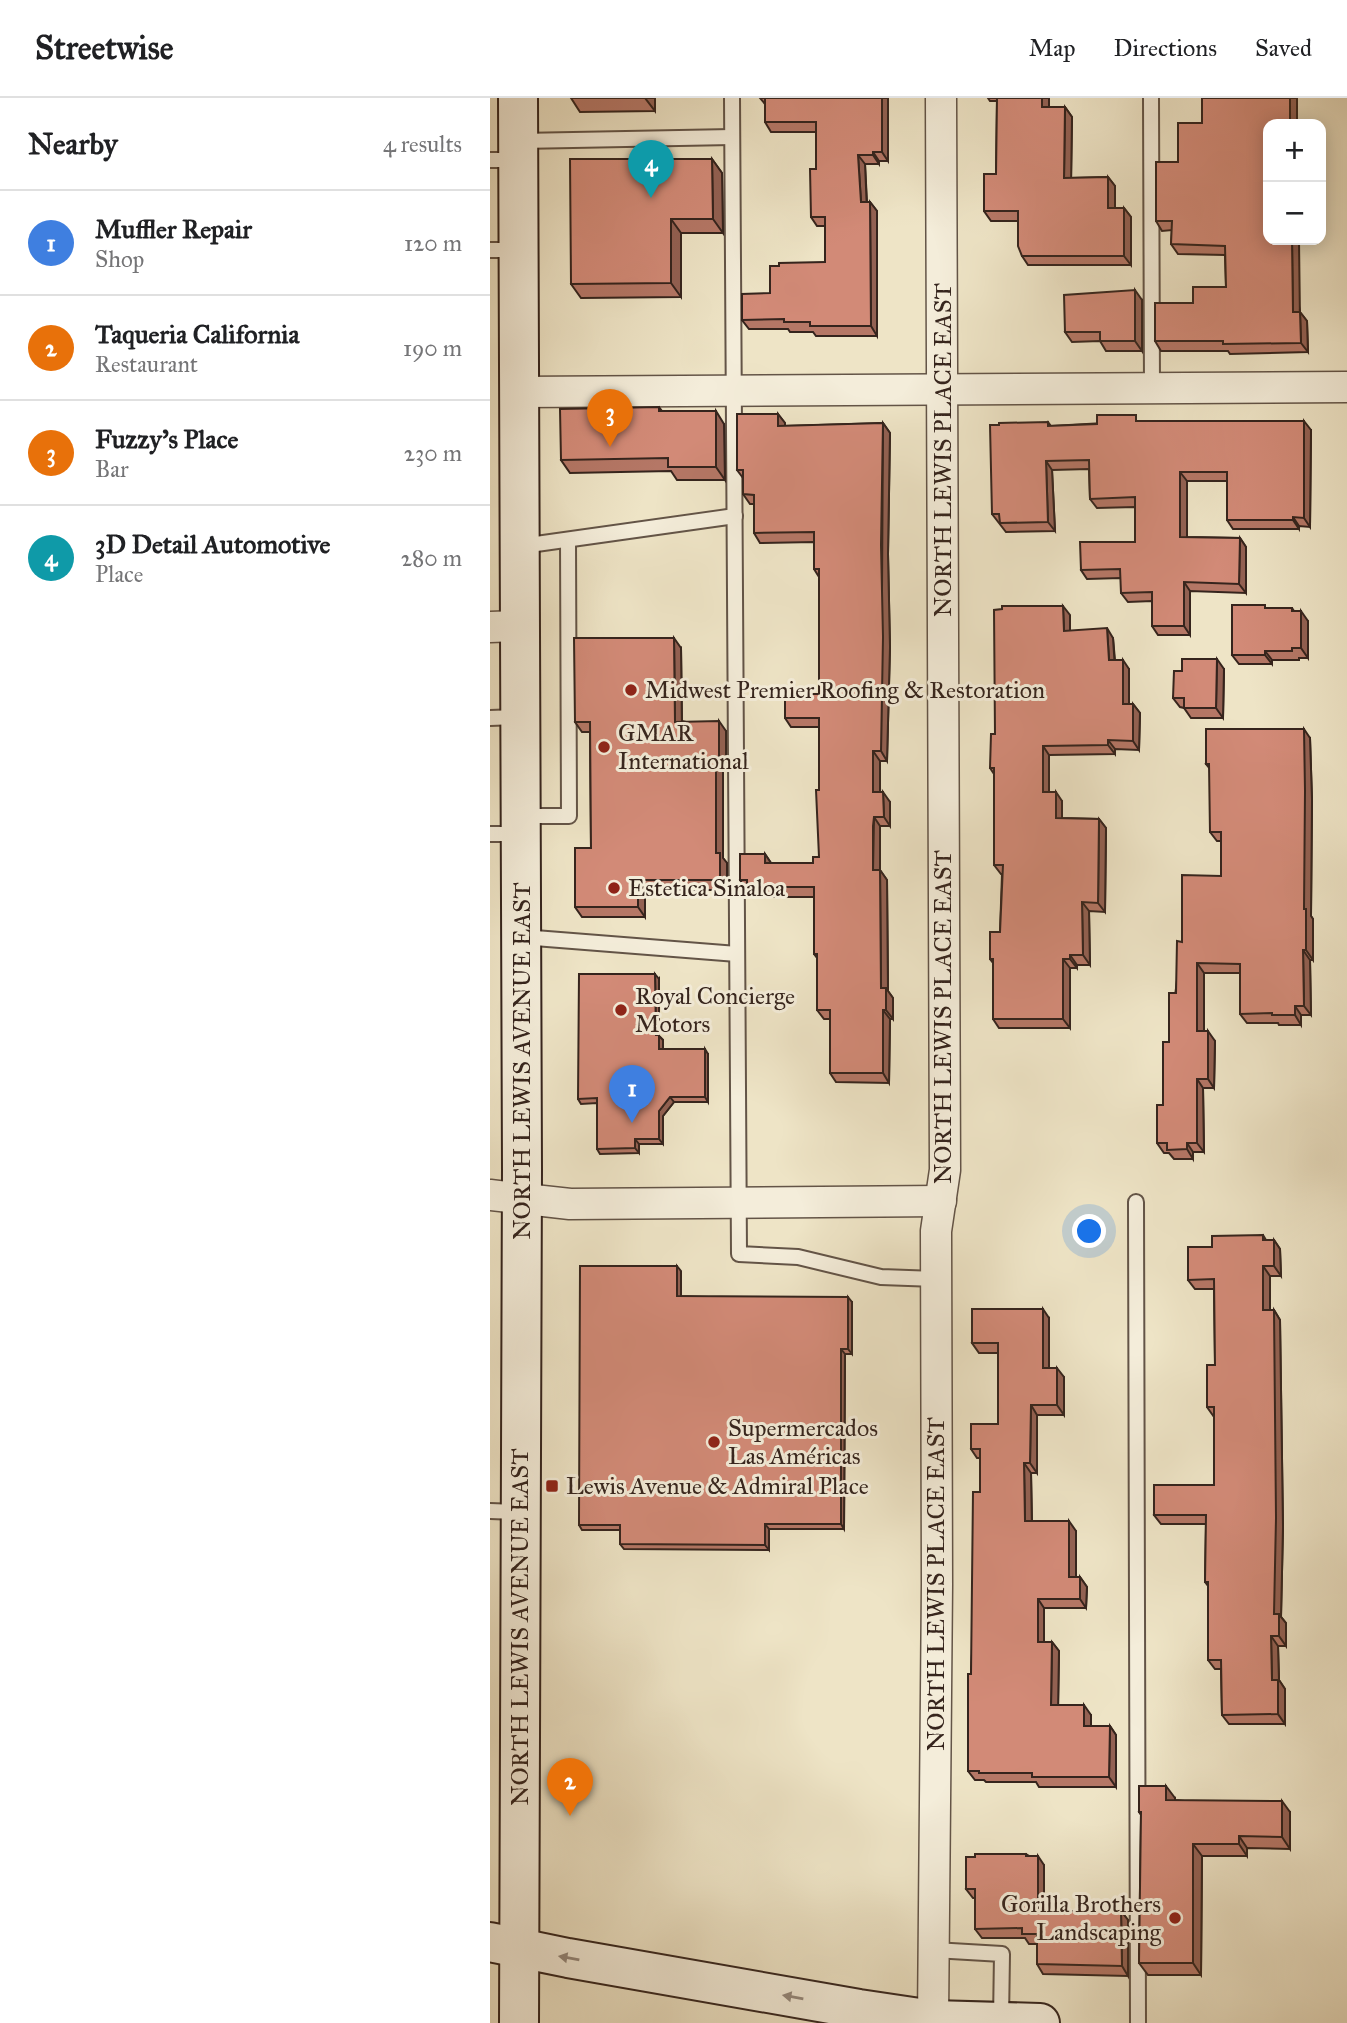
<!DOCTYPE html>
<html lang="en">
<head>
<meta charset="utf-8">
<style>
	body { margin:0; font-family:"IM FELL Great Primer",serif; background:#f6f6f6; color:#202124 }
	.controls { position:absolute; right:21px; top:21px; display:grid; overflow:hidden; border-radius:14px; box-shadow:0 4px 18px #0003 }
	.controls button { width:63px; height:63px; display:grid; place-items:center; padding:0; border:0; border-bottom:2px solid #e0e0e0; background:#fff; color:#202124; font:35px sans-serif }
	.you { position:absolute; left:600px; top:1134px; width:24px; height:24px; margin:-18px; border:5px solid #fff; border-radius:50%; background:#1a73e8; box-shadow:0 0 0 10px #1a73e833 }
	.badge { display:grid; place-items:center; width:46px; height:46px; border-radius:50%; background:#8f2418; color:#fff; font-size:23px; font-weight:700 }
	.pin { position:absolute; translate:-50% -58px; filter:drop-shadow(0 2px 4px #0008) }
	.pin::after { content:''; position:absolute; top:37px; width:24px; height:21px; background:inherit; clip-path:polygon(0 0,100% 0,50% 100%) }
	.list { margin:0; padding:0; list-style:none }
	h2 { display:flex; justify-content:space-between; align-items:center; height:91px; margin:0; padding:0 28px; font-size:30px }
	h2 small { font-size:23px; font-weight:400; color:#757577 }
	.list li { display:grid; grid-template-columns:46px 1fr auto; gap:21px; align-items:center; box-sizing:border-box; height:105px; padding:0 28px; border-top:2px solid #e0e0e0 }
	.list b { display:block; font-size:26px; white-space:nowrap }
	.list p { margin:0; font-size:23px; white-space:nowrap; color:#757577 }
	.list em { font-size:23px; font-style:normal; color:#757577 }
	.map { position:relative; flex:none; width:857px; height:1925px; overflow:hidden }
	header { display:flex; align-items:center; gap:42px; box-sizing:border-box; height:98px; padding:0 35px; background:#fff; border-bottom:2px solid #e0e0e0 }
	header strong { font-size:33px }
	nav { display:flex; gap:38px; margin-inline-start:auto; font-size:24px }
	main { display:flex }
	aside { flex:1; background:#fff }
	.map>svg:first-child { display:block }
</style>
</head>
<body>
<header>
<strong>Streetwise</strong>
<nav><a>Map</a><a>Directions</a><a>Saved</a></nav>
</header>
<main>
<aside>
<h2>Nearby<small>4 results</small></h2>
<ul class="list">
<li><span class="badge" style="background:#3f7fe0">1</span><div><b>Muffler Repair</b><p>Shop</p></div><em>120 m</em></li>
<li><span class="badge" style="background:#e8710a">2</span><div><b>Taqueria California</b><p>Restaurant</p></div><em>190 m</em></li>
<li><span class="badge" style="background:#e8710a">3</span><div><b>Fuzzy's Place</b><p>Bar</p></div><em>230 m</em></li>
<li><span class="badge" style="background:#0f9aa8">4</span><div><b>3D Detail Automotive</b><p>Place</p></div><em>280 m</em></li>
</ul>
</aside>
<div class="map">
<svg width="857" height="1925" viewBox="0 0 857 1925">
	<rect width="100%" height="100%" fill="#eee4c6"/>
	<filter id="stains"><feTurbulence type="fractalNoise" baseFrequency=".00286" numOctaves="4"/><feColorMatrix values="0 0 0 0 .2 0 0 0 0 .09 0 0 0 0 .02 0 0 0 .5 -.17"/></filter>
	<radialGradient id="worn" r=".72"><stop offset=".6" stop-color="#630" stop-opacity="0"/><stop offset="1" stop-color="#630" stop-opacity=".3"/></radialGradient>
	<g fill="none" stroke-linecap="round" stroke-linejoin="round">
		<defs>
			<g id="service">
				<polyline points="242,0 249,1156 308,1159 391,1179 446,1181"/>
				<polyline points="661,0 662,290"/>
				<polyline points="30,43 242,39"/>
				<polyline points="0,62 27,62"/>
				<polyline points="0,152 27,152"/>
				<polyline points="32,448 245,418"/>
				<polyline points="0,620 30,619"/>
				<polyline points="31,718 79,718 78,442"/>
				<polyline points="0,736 30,736"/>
				<polyline points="32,839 247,856"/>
				<polyline points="646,1104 648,1925"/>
				<polyline points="0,1413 30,1414"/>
				<polyline points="444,1852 512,1856 511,1922"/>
			</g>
			<g id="minor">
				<polyline points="29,294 857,289"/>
				<polyline points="0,529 30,528"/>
				<polyline points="0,1097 80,1106 451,1103"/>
				<polyline points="443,1922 447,1486 446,1133 455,1072 451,0"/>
			</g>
			<g id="secondary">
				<polyline points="28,0 32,1071 29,1925"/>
				<polyline points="0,1844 78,1860 369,1911 443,1922 550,1925"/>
			</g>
		</defs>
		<!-- service casing -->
		<use href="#service" stroke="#635447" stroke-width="18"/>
		<!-- minor casing -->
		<use href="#minor" stroke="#635447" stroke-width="33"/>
		<!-- secondary casing -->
		<use href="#secondary" stroke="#35241d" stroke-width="42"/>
		<!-- service -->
		<use href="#service" stroke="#f4edda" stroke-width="14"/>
		<!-- minor -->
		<use href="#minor" stroke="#f4edda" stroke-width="30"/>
		<!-- secondary -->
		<use href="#secondary" stroke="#f4edda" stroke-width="38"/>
	</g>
	<!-- wall -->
	<g fill="#b57766" stroke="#35241d" stroke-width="2">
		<polygon points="81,0 165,0 165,13 90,14"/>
		<polygon points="270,0 398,0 398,63 389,63 389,66 375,66 377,104 380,104 387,113 387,238 326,238 323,234 300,234 298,231 259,231 252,222 280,195 289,168 335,164 335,128 327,128 321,119 326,71 326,34 281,34 275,24 275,6"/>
		<polygon points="498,0 559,0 559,9 575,9 582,19 581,80 618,79 625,88 625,110 634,110 641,119 641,167 538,167 532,158 528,123 501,123 494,113 506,76 507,3 500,3"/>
		<polygon points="807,0 807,26 778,26 810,214 817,223 818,254 740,256 738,253 671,253 665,243 703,205 736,189 735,157 688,156 681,146 682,132 672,133 666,123 688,64 712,25"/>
		<polygon points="222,61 232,75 233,135 191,135 191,199 91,200 81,186"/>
		<polygon points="652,202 652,253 616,253 610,243 582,244 575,234"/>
		<polygon points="169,309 172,313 234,326 235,382 187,382 181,373 80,375 71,362"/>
		<polygon points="288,316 295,325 295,328 393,325 400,335 398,456 400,549 397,663 390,663 390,694 400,704 400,728 390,728 390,772 397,782 398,893 403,900 403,921 400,921 399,985 346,984 340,975 340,921 334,921 327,912 327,860 324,856 324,799 264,799 259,792 256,792 250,782 275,756 281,765 323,765 329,759 329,629 301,629 295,620 307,599 329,596 329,479 324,471 324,444 270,445 264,435 264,406 260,406 253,396 253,380 247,372"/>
		<polygon points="650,323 821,332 820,429 809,428 809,431 743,431 737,422 737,383 697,383 697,439 750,440 756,449 756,495 700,493 700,537 668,537 662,528 662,503 638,504 631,495 631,480 597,481 591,472 645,444 645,409 607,410 600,401 599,371 562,372 565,433 516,434 502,416 558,324 561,328"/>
		<polygon points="778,510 802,510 804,513 818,523 818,560 809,560 809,562 782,562 782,566 749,566 742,557"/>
		<polygon points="580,517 580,533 623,540 625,562 639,571 639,606 643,606 650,615 649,652 625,651 625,656 559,657 559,694 572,703 572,720 609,721 616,730 615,814 599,813 600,867 587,867 587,870 580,870 580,930 509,930 503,921 503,865 500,861 510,834 512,776 511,776 504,767 504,676 500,670"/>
		<polygon points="191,550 192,623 236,633 236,669 233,669 233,760 237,765 237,792 155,792 155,819 92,819 85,809 101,750 100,634 92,634 85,624"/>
		<polygon points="734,571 733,620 701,620 694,610 690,609 683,600 692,573"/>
		<polygon points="820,640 822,702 821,818 823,821 823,862 820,862 821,917 811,917 811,927 789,927 788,925 757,925 750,916 750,875 714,875 714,933 725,943 724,990 713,990 714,1054 703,1054 703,1061 684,1061 679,1055 674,1055 667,1045 673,1007 679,944 692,844 731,778 731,743 727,743 720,734 720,671 716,666"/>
		<polygon points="169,881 169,938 173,942 173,951 218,956 218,1004 184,1004 173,1018 173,1046 149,1046 149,1055 110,1056 107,1051 107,1005 91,1006 88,1001"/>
		<polygon points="773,1137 776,1142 784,1142 790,1151 791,1178 780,1178 780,1212 784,1212 790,1222 793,1429 791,1519 796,1525 796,1548 788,1548 789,1582 795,1591 795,1626 739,1626 732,1617 731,1571 725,1571 718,1562 718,1488 715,1484 716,1426 671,1426 664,1417 724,1387 724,1319 717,1309 725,1267 724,1191 705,1191 698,1182 722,1149"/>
		<polygon points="191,1173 191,1198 362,1204 362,1256 355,1256 354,1431 279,1431 279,1452 134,1451 130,1446 130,1432 92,1432 89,1427"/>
		<polygon points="559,1220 559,1270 574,1279 574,1317 547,1317 547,1375 541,1375 542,1423 586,1433 586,1479 590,1479 597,1489 596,1510 554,1510 554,1544 562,1544 569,1553 568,1607 601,1617 601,1628 620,1628 626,1637 626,1689 549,1689 546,1684 496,1684 494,1682 485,1682 478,1673 481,1576 490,1394 490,1360 487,1360 481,1351 508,1326 508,1255 489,1255 482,1245"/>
		<polygon points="685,1700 685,1702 800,1714 800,1751 757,1750 757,1758 712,1758 711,1877 658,1877 649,1865 651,1717 649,1714"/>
		<polygon points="536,1756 554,1767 554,1813 631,1813 638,1822 638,1878 553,1876 547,1866 547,1846 539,1846 535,1840 492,1840 485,1831 485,1800 483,1800 476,1791"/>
	</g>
	<!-- shaded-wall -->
	<g fill="#936153" stroke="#35241d" stroke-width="2">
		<polygon points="155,0 165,0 165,13"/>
		<polygon points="392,0 398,0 398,63 392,54"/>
		<polygon points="552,0 559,0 559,19 552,9"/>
		<rect x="800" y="0" width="7" height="26"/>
		<polygon points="575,9 582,19 581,90 574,80"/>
		<polygon points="383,54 389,63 389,66 383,57"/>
		<polygon points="368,57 375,66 377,113 371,104"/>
		<polygon points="222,61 232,75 233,135 223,121"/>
		<polygon points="618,79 625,88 625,119 618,110"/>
		<polygon points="380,104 387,113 387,238 381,228"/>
		<polygon points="634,110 641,119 641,167 634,158"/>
		<polygon points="181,121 191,135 191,199 181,185"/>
		<polygon points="802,142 809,142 810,223 803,214"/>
		<polygon points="645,192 652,202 652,253 645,243"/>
		<polygon points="810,214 817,223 818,254 811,245"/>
		<polygon points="226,313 234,326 235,382 226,369"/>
		<polygon points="288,316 295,325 295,338 288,328"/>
		<polygon points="814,323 821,332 820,429 814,420"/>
		<polygon points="393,325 400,335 398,456 400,549 397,663 391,653"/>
		<polygon points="556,363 562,372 565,433 558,424"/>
		<polygon points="690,374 697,383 697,448 690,439"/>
		<polygon points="803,419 809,428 809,431 803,422"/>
		<polygon points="750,440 756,449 756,495 749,486"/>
		<polygon points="694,484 700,493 700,537 694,528"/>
		<polygon points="573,508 580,517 580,542 574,533"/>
		<polygon points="811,513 818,523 818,560 811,550"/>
		<polygon points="617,530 623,540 625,571 619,562"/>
		<polygon points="184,540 191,550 192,634 185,624"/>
		<polygon points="775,553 782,562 782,566 775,557"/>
		<polygon points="727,561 734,571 733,620 726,610"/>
		<polygon points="633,562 639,571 639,615 633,606"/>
		<polygon points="643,606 650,615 649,652 643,643"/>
		<polygon points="229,623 236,633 236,669 229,659"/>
		<polygon points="814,631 820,640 822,702 821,818 823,821 823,862 816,852 814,811"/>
		<polygon points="618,642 625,651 625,656 618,647"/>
		<polygon points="553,648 559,657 559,703 553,694"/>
		<polygon points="383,653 390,663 390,704 383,694"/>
		<polygon points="226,659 233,669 233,760 237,765 237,792 230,782 226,755"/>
		<polygon points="393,694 400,704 400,728 394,719"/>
		<polygon points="566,694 572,703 572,729 566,720"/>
		<polygon points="384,719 390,728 390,782 383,772"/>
		<polygon points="609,721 616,730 615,814 608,805"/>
		<polygon points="275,756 281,765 275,765"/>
		<polygon points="390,772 397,782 398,893 403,900 403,921 396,912 391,890"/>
		<polygon points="148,782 155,792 155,819 148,809"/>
		<polygon points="592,804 599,813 600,867 593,857"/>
		<polygon points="813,852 820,862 821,917 814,908"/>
		<polygon points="580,857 587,867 587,870 580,861"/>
		<polygon points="573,861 580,870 580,930 573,921"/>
		<polygon points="707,865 714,875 714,943 707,933"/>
		<polygon points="165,876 169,881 169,938 173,942 173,956 169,951 166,937"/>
		<polygon points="805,908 811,917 811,927 805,917"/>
		<polygon points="393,912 400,921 399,985 393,975"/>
		<polygon points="718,933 725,943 724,990 718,981"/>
		<polygon points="215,951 218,956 218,1004 215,999"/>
		<polygon points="707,981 713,990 714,1054 707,1045"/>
		<polygon points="180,999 184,1004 173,1018 173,1046 169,1041 169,1013"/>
		<polygon points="145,1041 149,1046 149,1055 145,1050"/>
		<polygon points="697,1045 703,1054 703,1061 697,1051"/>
		<polygon points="784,1142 790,1151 791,1178 784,1168"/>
		<polygon points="187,1168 191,1173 191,1203 187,1198"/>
		<polygon points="773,1168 780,1178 780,1222 773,1212"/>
		<polygon points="358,1199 362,1204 362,1256 358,1251"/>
		<polygon points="553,1211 559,1220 559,1279 553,1270"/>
		<polygon points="784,1212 790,1222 793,1429 791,1519 796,1525 796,1548 789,1538 784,1516"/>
		<polygon points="351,1251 355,1256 354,1431 351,1426"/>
		<polygon points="567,1270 574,1279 574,1317 567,1307"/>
		<polygon points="541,1307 547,1317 547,1375 540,1365"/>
		<polygon points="534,1365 541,1375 542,1433 535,1423"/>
		<polygon points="579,1423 586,1433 586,1489 579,1479"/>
		<polygon points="275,1426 279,1431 279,1452 275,1447"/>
		<polygon points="590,1479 597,1489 596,1510 590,1501"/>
		<polygon points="548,1501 554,1510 554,1553 548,1544"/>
		<polygon points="781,1538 788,1548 789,1582 795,1591 795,1626 788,1616 782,1582"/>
		<polygon points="562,1544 569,1553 568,1616 561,1607"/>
		<polygon points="594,1607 601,1617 601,1637 594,1628"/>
		<polygon points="620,1628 626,1637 626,1689 619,1679"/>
		<polygon points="676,1688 685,1700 685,1714 676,1702"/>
		<polygon points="792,1703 800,1714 800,1751 792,1739"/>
		<polygon points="749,1738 757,1750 757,1758 749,1746"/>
		<polygon points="703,1746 712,1758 711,1877 703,1865"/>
		<polygon points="548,1758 554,1767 554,1822 548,1813"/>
		<polygon points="631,1813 638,1822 638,1878 632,1868"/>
	</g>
	<!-- building -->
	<g fill="#d28a77" stroke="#35241d" stroke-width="2">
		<polygon points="275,0 392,0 392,54 383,54 383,57 368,57 371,104 380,104 381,228 320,228 320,224 294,224 294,221 252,222 252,196 280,195 280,168 289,168 289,165 335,164 335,119 321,119 320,71 326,71 326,24 275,24"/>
		<polygon points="507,0 552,0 552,9 575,9 574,80 618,79 618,110 634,110 634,158 532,158 528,148 528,113 494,113 494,76 506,76"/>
		<polygon points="712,0 800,0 800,26 778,26 778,142 802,142 803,214 810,214 811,245 733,246 733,243 665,243 665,205 703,205 703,189 736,189 735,148 681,146 682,123 666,123 666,64 688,64 688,25 712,25"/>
		<polygon points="80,61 222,61 223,121 181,121 181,185 81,186"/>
		<polygon points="645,192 645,243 610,243 610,234 575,234 574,197"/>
		<polygon points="169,309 169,313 226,313 226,369 178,369 178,360 71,362 70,311"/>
		<polygon points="247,316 288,316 288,328 393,325 391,447 393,539 391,653 383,653 383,694 393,694 394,719 384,719 383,728 383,772 390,772 391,890 396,890 396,912 393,912 393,975 340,975 340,912 327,912 327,856 324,856 324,789 257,789 257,782 250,782 250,756 275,756 275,765 323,765 323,759 329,759 326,692 329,692 329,620 295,620 295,599 307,599 307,596 329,596 329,471 324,471 324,434 264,435 264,397 253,396 253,372 247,372"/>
		<polygon points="607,317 646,317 646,323 814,323 814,420 803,419 803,422 737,422 737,374 690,374 690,439 750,440 749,486 694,484 694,528 662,528 662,494 631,495 630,471 591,472 590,444 645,444 645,399 600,401 599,362 556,363 558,424 510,425 509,416 502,416 500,327 509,327 509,325 558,324 558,328 607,326"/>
		<polygon points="742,507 775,507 775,510 802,510 802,513 811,513 811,550 802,550 802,553 775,553 775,557 742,557"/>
		<polygon points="512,508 573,508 574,533 617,530 619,562 633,562 633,606 643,606 643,643 618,642 618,647 553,648 553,694 566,694 566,720 609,721 608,805 592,804 593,857 580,857 580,861 573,861 573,921 503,921 503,861 500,861 500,834 510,834 513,767 504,767 504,670 500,670 501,636 505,636 504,512 512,511"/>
		<polygon points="84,540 184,540 185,624 229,623 229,659 226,659 226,755 230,755 230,782 148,782 148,809 85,809 85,750 101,750 100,624 85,624"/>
		<polygon points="692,561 727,561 726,610 694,610 694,600 683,600 684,573 692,573"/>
		<polygon points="716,631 814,631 815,693 814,811 816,811 816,852 813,852 814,908 805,908 805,917 782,917 782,915 750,916 750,866 707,865 707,933 718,933 718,981 707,981 707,1045 697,1045 697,1051 677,1052 677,1045 667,1045 667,1007 673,1007 673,944 679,944 679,895 686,895 687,843 692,844 692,777 731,778 731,734 720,734 719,666 716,666"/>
		<polygon points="89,876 165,876 166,937 169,937 169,951 215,951 215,999 180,999 169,1013 169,1041 145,1041 145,1050 107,1051 107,1000 88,1001"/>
		<polygon points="773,1137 773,1142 784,1142 784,1168 773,1168 773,1212 784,1212 786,1420 784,1516 789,1516 789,1538 781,1538 782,1582 788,1582 788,1616 732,1617 731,1562 718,1562 718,1484 715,1484 716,1417 664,1417 664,1387 724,1387 724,1309 717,1309 717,1267 725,1267 724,1181 698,1182 698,1149 722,1149 722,1138"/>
		<polygon points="90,1168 187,1168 187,1198 358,1199 358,1251 351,1251 351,1426 275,1426 275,1447 130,1446 130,1427 89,1427"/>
		<polygon points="482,1211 553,1211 553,1270 567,1270 567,1307 541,1307 540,1365 534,1365 535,1423 579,1423 579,1479 590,1479 590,1501 548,1501 548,1544 562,1544 561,1607 594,1607 594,1628 620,1628 619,1679 542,1679 542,1675 489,1675 489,1673 478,1673 478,1576 481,1576 483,1394 490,1394 490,1351 481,1351 481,1326 508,1326 508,1245 482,1245"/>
		<polygon points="649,1688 676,1688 676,1702 792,1703 792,1739 749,1738 749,1746 703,1746 703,1865 649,1865 651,1714 649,1714"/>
		<polygon points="485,1756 536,1756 536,1758 548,1758 548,1813 631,1813 632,1868 547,1866 547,1836 532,1836 532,1830 485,1831 485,1791 476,1791 476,1759 485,1759"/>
	</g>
	<!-- one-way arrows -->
	<defs><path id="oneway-solid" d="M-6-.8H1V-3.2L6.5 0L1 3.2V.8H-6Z" transform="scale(1.75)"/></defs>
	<g fill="#94887c">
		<use href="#oneway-solid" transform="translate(79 1860) rotate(-170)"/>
		<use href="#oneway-solid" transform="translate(303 1899) rotate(-170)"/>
	</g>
	<!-- markers -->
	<g fill="#8f2418" stroke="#f4edda" stroke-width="2.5">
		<circle cx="141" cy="592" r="7"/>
		<circle cx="114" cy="649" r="7"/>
		<circle cx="124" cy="790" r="7"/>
		<circle cx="131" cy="912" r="7"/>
		<circle cx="224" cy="1344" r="7"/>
		<rect x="55" y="1381" width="14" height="14" rx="3.5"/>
		<circle cx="685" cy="1820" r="7"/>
	</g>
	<g text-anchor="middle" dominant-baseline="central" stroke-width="6" stroke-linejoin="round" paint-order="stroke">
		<!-- street labels -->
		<g font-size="24" fill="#35241d" stroke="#f4edda">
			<text transform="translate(453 352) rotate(-90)">NORTH LEWIS PLACE EAST</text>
			<text transform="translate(453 919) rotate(-90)">NORTH LEWIS PLACE EAST</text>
			<text transform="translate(32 963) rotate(-90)">NORTH LEWIS AVENUE EAST</text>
			<text transform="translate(446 1486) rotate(-90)">NORTH LEWIS PLACE EAST</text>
			<text transform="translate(30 1529) rotate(-90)">NORTH LEWIS AVENUE EAST</text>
		</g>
		<!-- poi labels -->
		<g font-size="24" fill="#35241d" stroke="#f4edda" text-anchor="start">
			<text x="155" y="592">Midwest Premier Roofing &amp; Restoration</text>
			<text x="128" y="635">GMAR<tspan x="128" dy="28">International</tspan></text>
			<text x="138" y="790">Estetica Sinaloa</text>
			<text x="145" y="898">Royal Concierge<tspan x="145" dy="28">Motors</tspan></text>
			<text x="238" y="1330">Supermercados<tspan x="238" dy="28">Las Américas</tspan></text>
			<text x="76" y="1388">Lewis Avenue &amp; Admiral Place</text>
			<text x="671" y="1806" text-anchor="end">Gorilla Brothers<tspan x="671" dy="28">Landscaping</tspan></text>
		</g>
	</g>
	<rect width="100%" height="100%" filter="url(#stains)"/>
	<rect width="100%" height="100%" fill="url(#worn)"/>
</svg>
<div class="controls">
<button>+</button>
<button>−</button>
</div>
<div class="you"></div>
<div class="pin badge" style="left:142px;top:1025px;background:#3f7fe0">1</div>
<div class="pin badge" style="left:80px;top:1718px;background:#e8710a">2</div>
<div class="pin badge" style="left:120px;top:349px;background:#e8710a">3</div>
<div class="pin badge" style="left:161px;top:100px;background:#0f9aa8">4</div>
</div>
</main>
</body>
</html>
